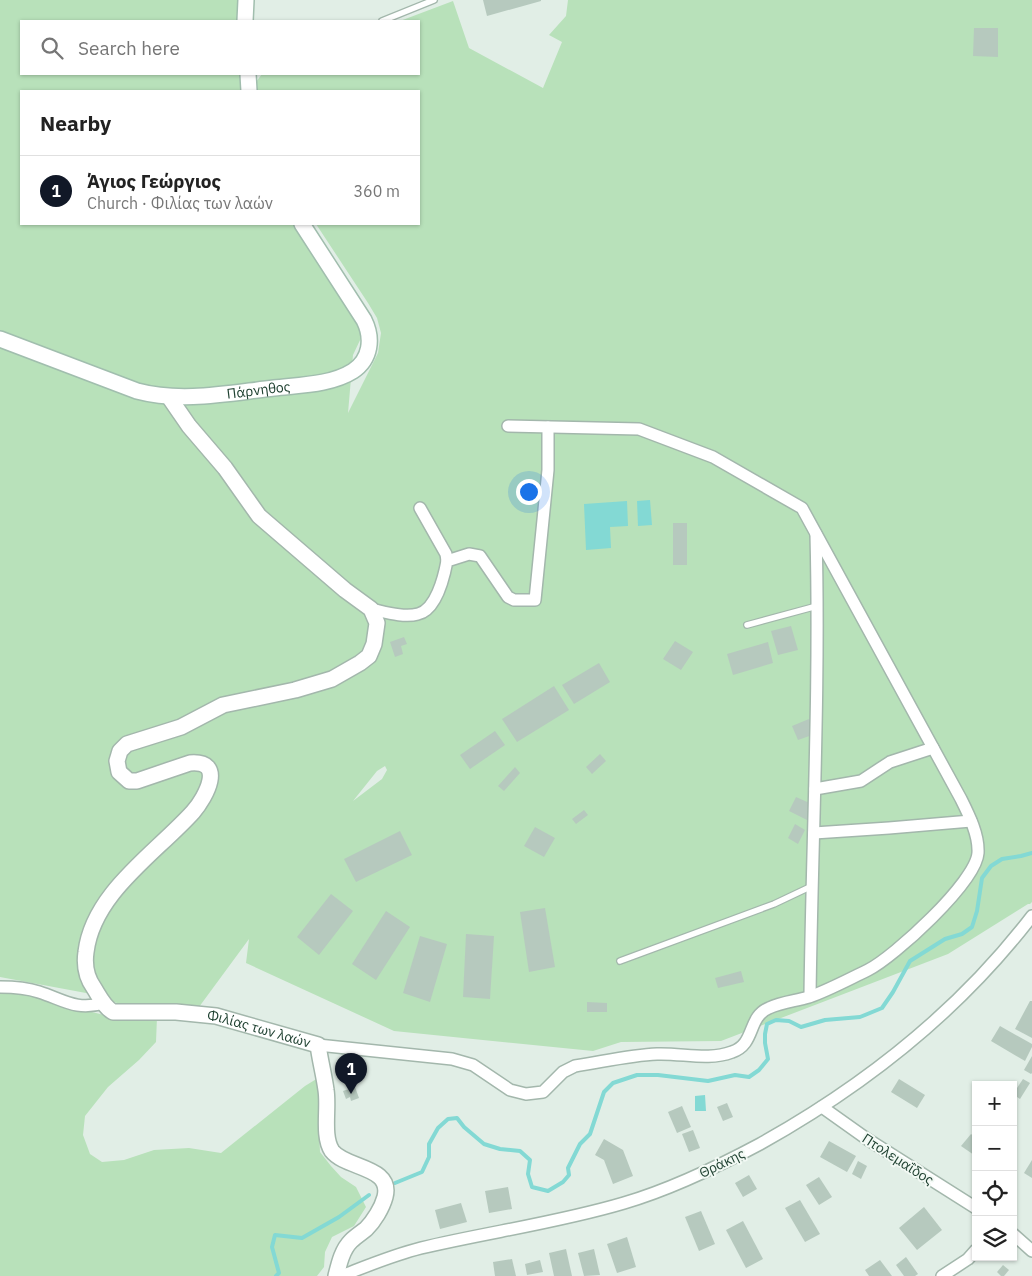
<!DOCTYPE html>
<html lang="en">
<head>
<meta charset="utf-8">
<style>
	body { margin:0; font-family:"IBM Plex Sans",sans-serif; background:#f2f2f2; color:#222 }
	.controls { position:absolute; right:15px; bottom:15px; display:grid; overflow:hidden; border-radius:0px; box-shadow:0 1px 4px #0004 }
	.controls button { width:45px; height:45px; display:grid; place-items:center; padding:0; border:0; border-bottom:1px solid #e0e0e0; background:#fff; color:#222; font:25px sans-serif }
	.you { position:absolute; left:528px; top:491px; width:18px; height:18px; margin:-12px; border:4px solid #fff; border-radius:50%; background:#1a73e8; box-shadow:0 0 0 8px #1a73e833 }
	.badge { display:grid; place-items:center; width:32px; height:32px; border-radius:50%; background:#111827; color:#fff; font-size:16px; font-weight:700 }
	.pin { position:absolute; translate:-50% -41px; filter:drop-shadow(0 1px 2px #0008) }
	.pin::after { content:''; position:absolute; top:26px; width:18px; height:15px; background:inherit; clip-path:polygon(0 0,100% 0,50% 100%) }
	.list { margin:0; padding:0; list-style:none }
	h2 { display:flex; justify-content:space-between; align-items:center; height:65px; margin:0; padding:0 20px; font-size:21px }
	h2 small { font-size:16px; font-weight:400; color:#767676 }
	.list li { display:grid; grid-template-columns:32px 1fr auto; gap:15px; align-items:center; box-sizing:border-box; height:70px; padding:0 20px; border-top:1px solid #e0e0e0 }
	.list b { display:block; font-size:19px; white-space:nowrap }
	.list p { margin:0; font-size:16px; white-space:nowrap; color:#767676 }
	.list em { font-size:16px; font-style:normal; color:#767676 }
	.icon { flex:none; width:28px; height:28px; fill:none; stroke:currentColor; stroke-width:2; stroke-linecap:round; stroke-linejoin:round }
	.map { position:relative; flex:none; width:1032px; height:1276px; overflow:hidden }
	.search { position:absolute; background:#fff; box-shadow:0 1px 4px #0004; left:20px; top:20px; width:400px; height:55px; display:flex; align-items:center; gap:12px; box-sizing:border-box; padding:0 18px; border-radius:0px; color:#767676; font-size:19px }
	.panel { position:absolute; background:#fff; box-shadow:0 1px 4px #0004; left:20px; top:90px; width:400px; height:135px; border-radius:0px }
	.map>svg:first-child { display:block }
</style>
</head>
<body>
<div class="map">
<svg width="1032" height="1276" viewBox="0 0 1032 1276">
	<rect width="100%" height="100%" fill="#e1eee6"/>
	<!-- green -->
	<g fill="#b8e1ba" fill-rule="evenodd">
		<path d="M0,0H242L241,21H21V74H243L246,91H21V224H298L362,324L361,338L353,355L348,413L378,353L381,333L377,318L368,303L316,224H419V91H256V82L262,74H419V21H400L453,1L469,48L543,88L562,42L549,35L566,16L568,0H1032V902L1030,904H1028L948,954L721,1041L621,1042L593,1051L394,1031L246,963L249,939L199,1007L117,1003L86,993L0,977ZM385,766L387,770L382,779L353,801L377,771Z"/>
		<polygon points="0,990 38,994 68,1006 104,1015 157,1017 156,1042 139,1060 108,1087 85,1116 83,1135 90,1154 102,1162 124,1160 154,1150 189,1148 221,1153 305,1086 318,1078 320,1110 319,1130 320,1152 331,1166 341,1177 356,1187 366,1207 354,1226 332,1237 325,1252 324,1267 317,1276 0,1276"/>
	</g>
	<!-- water -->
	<g fill="#83d9d4">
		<polygon points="650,500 652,525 638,526 637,501"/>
		<polygon points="627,501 628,526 610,527 611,548 586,550 584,504"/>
		<polygon points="705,1095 706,1111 695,1111 695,1096"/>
	</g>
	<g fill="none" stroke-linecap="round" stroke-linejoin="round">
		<!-- stream -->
		<g stroke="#83d9d4" stroke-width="4">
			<polyline points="395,1183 422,1172 429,1157 429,1144 438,1128 448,1119 457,1118 464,1127 484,1144 500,1149 520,1151 530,1160 528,1174 532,1187 548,1191 563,1182 569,1175 568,1168 580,1144 590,1134 604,1092 613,1083 637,1075 658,1075 708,1081 735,1075 749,1077 759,1070 768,1059 765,1043 765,1034 767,1024 776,1020 789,1021 801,1027 825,1020 860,1017 882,1008 893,992 910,961 945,939 962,934 972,927 977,911 982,878 991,866 1002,859 1021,856 1032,853"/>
			<polyline points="276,1276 279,1273 272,1247 275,1235 302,1238 339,1217 369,1195"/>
		</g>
	</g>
	<!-- building -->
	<g fill="#b6c9be">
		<polygon points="483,0 541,0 541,1 487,16"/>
		<polygon points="974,28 998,28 998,57 973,56"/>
		<rect x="673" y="523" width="14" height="42"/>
		<polygon points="791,626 798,650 778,655 771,631"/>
		<polygon points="404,637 407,644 401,646 403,654 395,657 390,642"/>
		<polygon points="675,641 693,652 681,670 663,659"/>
		<polygon points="768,642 773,663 733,675 727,654"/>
		<polygon points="599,663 610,682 574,704 562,685"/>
		<polygon points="554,686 569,710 517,742 502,719"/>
		<polygon points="809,719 815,734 798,740 792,726"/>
		<polygon points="495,731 505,745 470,769 460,755"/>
		<polygon points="600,754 606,761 592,774 586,767"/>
		<polygon points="515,767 520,773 504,791 498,786"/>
		<polygon points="796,797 814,805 807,820 789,811"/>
		<polygon points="584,810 588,815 576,824 572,819"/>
		<polygon points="795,824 805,830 798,844 788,838"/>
		<polygon points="535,827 555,838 544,857 524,846"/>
		<polygon points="400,831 412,855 356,882 344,859"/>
		<polygon points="331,894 353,911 319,955 297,937"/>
		<polygon points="545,908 555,967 529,972 520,912"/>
		<polygon points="386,911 410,927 376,980 352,964"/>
		<polygon points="466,934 494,936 490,999 463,997"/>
		<polygon points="420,936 447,944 430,1002 403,993"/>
		<polygon points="741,971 744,982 718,988 715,978"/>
		<polygon points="1030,1001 1032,1001 1032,1038 1015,1029"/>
		<polygon points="587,1002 607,1003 607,1012 587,1012"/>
		<polygon points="1000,1026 1032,1044 1032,1047 1025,1061 991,1041"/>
		<polygon points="1032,1056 1032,1073 1031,1074 1024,1070"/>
		<polygon points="899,1079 925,1095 917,1108 891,1092"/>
		<polygon points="1023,1079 1030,1083 1020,1099 1013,1094"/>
		<polygon points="355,1087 359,1098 351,1101 350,1097 346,1099 343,1091"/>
		<polygon points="727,1103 733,1117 723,1121 717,1107"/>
		<polygon points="682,1106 691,1127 677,1133 668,1112"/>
		<polygon points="693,1130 700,1148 689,1152 682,1134"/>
		<polygon points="971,1134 976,1138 976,1152 974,1155 961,1146"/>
		<polygon points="604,1139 623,1150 633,1176 613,1184 604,1160 595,1155"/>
		<polygon points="829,1141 856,1156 847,1172 820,1157"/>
		<polygon points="1032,1160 1032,1178 1024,1173"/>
		<polygon points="858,1161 867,1166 861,1179 852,1174"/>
		<polygon points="749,1175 757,1189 743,1197 735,1183"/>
		<polygon points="819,1177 832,1197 819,1205 806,1185"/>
		<polygon points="508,1187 512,1209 489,1213 485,1191"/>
		<polygon points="800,1200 820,1234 805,1242 785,1208"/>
		<polygon points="461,1203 467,1222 440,1229 435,1210"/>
		<polygon points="924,1207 942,1230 917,1250 899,1228"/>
		<polygon points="701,1211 715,1244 699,1251 685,1217"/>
		<polygon points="743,1221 763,1259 746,1268 726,1230"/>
		<polygon points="627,1237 636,1267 617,1273 607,1244"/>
		<polygon points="566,1249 572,1276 554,1276 549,1253"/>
		<polygon points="594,1249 600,1275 584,1276 578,1253"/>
		<polygon points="906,1257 918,1274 915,1276 904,1276 896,1265"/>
		<polygon points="512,1259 516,1276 495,1276 493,1262"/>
		<polygon points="540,1260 543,1272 527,1275 525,1264"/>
		<polygon points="880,1260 892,1276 869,1276 865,1270"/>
		<polygon points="1003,1265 1009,1270 1004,1276 1001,1276 997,1272"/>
	</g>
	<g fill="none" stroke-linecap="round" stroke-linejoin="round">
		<defs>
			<g id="service">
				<polyline points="382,21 434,0"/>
				<polyline points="747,625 817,606"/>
				<polyline points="620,961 774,904 812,886"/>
			</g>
			<g id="minor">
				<polyline points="420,508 446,554 447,561"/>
				<path d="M371,609C385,612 404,618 418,614C436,610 444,577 447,561L469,554L480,556L508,597L514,600H535L548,470V427"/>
				<polyline points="815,789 861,781 890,762 933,748"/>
				<polyline points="814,833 889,828 971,821"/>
				<path d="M0,987C13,987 27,988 39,992C64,1000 76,1011 104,1003"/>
				<path d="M810,996C812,842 820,689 816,534"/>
				<path d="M318,1045L452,1059L473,1065L510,1090L526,1094L543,1092L563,1072L575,1066C602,1062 630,1055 657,1054C683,1053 708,1061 732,1052C756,1044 747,1017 769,1008C782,1002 796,1001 809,997C829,990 849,979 868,970C894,957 976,882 978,853C979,835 969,815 961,799L802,508L713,457L639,429L508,426"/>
				<polyline points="822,1107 867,1139 976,1208"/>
				<polyline points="1013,1234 1032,1251"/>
				<path d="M341,1276C367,1266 393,1255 421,1248C488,1232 557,1223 624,1203C672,1189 717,1167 760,1144C864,1086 960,1010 1032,916"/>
				<polyline points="942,1276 968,1259 976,1250"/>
			</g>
			<g id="tertiary">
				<path id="s1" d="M169,397L189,426L225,468L259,516L345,590L371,609L377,623L374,644L369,656L360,663L332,679L295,690L223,705L181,727L127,744L120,751L117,761L119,772L129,781H137L190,763C226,760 206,797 193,812C156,853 93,893 86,952C84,966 86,977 94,988C99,996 104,1007 113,1012H176L216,1016L318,1045C320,1060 324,1075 326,1090C329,1108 322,1136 332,1151C346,1169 393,1166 385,1197C382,1208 374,1221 366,1229C361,1233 355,1237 351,1241C342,1250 339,1264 336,1276"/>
			</g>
			<g id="secondary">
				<polyline points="245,21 246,0"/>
				<polyline points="248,74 249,91"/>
				<path id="s2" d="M0,339L137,391C182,403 229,393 274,388C299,385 331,385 353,371C371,359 373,338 364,320L302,224"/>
			</g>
		</defs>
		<!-- service casing -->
		<use href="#service" stroke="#a3b7ac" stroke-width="8"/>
		<!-- minor casing -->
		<use href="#minor" stroke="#a3b7ac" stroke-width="14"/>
		<!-- tertiary casing -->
		<use href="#tertiary" stroke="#a3b7ac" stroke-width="18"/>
		<!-- secondary casing -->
		<use href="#secondary" stroke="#a1beae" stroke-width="18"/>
		<!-- service -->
		<use href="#service" stroke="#fff" stroke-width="5.5"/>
		<!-- minor -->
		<use href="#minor" stroke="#fff" stroke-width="11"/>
		<!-- tertiary -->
		<use href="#tertiary" stroke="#fff" stroke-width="15"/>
		<!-- secondary -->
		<use href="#secondary" stroke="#fff" stroke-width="15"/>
	</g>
	<g text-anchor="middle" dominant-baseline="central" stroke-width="4" stroke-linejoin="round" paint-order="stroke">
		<!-- street labels -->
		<g font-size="14" fill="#1f4131" stroke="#f2f9f4">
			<text stroke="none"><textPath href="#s2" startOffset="269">Πάρνηθος</textPath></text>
			<text stroke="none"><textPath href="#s1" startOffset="1178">Φιλίας των λαών</textPath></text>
			<text transform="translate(898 1159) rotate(33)">Πτολεμαΐδος</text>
			<text transform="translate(722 1163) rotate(-26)">Θράκης</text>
		</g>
	</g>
</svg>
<div class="controls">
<button>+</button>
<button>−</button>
<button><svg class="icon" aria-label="locate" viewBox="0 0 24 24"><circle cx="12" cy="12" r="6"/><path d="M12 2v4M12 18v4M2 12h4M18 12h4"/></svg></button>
<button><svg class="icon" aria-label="layers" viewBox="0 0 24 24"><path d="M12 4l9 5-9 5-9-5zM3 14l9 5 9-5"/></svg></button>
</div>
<div class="you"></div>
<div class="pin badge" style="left:351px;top:1094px">1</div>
<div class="search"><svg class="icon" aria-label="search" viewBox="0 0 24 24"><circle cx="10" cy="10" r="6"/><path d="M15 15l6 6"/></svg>Search here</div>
<section class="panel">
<h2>Nearby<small></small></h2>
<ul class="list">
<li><span class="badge">1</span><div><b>Άγιος Γεώργιος</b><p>Church · Φιλίας των λαών</p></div><em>360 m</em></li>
</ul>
</section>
</div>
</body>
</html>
